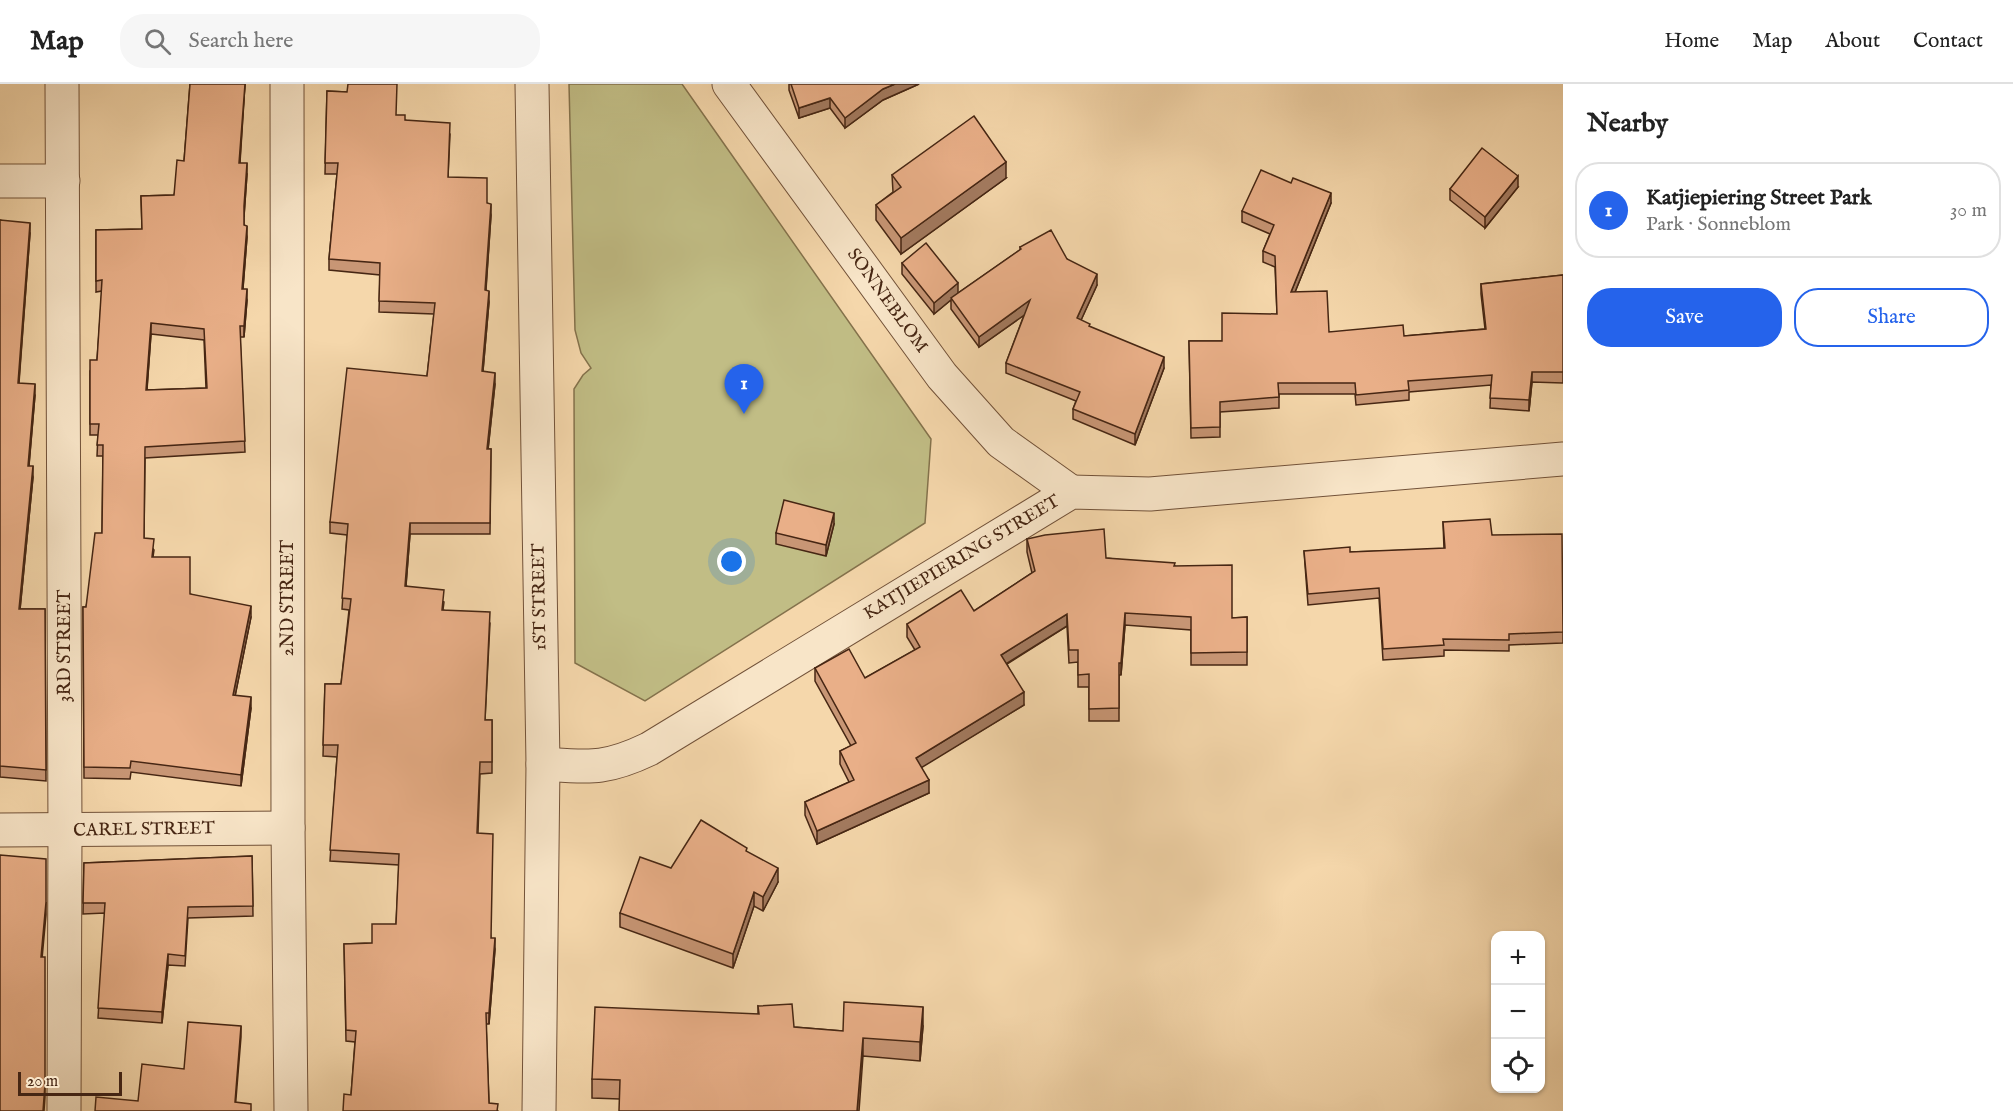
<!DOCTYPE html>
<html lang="en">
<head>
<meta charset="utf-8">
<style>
	body { margin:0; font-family:"IM FELL English",serif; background:#f6f6f6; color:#222 }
	.controls { position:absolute; right:18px; bottom:18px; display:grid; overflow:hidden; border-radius:12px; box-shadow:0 2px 4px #0004 }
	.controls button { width:54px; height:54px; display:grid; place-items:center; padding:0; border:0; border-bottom:2px solid #e0e0e0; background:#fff; color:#222; font:30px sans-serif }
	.scale { position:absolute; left:18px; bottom:15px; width:104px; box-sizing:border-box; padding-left:6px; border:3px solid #462613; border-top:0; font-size:16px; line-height:21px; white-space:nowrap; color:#462613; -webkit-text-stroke:4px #f8e5c8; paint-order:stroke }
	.you { position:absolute; left:732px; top:478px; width:21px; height:21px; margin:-15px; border:4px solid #fff; border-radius:50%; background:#1a73e8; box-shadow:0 0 0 9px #1a73e833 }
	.badge { display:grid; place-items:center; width:39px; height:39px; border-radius:50%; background:#2563eb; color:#fff; font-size:20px; font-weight:700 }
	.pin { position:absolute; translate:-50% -50px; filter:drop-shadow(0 2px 3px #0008) }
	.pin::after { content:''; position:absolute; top:32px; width:21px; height:18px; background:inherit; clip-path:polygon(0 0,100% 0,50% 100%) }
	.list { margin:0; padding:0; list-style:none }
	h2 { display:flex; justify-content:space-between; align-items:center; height:78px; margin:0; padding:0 24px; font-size:26px }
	h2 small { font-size:20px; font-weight:400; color:#767676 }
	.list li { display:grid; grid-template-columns:39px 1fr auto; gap:18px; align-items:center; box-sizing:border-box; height:96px; margin:0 12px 12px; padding:0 12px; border:2px solid #e0e0e0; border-radius:24px }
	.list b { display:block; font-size:22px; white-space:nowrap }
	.list p { margin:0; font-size:20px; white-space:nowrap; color:#767676 }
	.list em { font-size:20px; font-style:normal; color:#767676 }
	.actions { display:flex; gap:12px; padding:18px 24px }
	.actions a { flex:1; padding:14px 0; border:2px solid #2563eb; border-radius:24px; text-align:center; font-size:21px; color:#2563eb }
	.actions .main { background:#2563eb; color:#fff }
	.icon { flex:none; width:33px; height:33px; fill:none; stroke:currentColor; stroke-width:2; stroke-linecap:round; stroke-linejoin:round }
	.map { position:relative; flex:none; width:1563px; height:1027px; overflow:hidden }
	header { display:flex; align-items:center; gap:36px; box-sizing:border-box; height:84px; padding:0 30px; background:#fff; border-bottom:2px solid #e0e0e0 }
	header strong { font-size:28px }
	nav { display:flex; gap:33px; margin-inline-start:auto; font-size:21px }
	.search { width:420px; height:54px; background:#f6f6f6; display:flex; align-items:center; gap:15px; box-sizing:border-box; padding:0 21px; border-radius:24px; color:#767676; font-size:22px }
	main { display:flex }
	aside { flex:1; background:#fff }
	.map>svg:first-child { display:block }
</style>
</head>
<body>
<header>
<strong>Map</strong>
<div class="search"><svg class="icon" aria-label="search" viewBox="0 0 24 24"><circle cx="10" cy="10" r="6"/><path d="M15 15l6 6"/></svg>Search here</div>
<nav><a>Home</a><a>Map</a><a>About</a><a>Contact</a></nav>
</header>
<main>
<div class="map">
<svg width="1563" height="1027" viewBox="0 0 1563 1027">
	<rect width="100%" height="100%" fill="#f5d7ab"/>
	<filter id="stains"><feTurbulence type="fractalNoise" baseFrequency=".00333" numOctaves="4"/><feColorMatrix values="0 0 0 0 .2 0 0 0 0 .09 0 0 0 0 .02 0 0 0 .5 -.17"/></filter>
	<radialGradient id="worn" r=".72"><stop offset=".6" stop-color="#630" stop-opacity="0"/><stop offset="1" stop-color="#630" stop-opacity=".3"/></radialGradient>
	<!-- green -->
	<polygon fill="#c1bd85" stroke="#84724c" stroke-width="1.5" points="569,0 682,0 931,355 925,439 645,617 575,579 574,305 583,291 591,284 581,269 575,246"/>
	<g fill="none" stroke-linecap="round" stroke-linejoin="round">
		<defs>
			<g id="minor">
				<polyline points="62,0 65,747 64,1027"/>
				<polyline points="287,0 288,744 291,1027"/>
				<polyline points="532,0 543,680 539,1027"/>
				<polyline points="729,0 942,292 1001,358 1071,408"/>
				<polyline points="0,97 63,97"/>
				<path d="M543,680C590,683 605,686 649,665L1071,408L1150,410L1563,375"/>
				<polyline points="0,746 288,744"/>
			</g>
		</defs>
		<!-- minor casing -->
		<use href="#minor" stroke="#725239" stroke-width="35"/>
		<!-- minor -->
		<use href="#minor" stroke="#f8e5c8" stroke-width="33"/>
	</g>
	<!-- wall -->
	<g fill="#c89675" stroke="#462613" stroke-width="1.5" fill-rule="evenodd">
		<path d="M190,0H245L240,79L247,90L244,132V141L247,153L243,205L247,216L244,253H240L245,368L145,374L144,454L154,466L153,473L190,510L251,533L235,612L251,624L241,702L131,688L130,695L84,694L83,523H86L102,449L103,372H97L98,351H90V287L97,276L102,207L96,208V146L142,145L141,112L174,111L184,77ZM151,250L204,256L206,304L147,306Z"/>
		<polygon points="789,0 919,0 883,16 845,44 830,24 799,34 789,6"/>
		<polygon points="327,7 347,8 405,36 450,50 448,93 487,119 491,131 486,206 489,218 483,287 495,300 488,365 491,365 490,450 410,450 406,502 444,518 443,526 490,539 485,636 492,636 492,689 480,690 478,749 491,854 495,865 489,940 486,940 489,1019 498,1027 351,1011 355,958 346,957 344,860 372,859 396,840 399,781 330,777 337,673 323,672 325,600 341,600 349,526 342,525 347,451 330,449 330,438 427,292 434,230 379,228 380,191 329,186 329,175 337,90 325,90"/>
		<polygon points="892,91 1006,94 901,170 876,136 876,121 893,108"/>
		<polygon points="1518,103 1485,144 1450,116 1450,105"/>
		<polygon points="1331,119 1295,208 1329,248 1404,252 1485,245 1481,210 1481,200 1563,191 1563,299 1532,298 1529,327 1490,324 1491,301 1409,308 1409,316 1356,321 1355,310 1279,310 1279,324 1220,328 1220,353 1191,354 1189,257 1222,257 1277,230 1275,183 1263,178 1263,167 1270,150 1242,138 1242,127"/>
		<polygon points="0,136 30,149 19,299 35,311 29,382 33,393 20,525 45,525 46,697 0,693"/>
		<polygon points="1020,163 1067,175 1097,201 1081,236 1090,243 1164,284 1135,361 1073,335 1073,325 1076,317 1006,289 1006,279 1024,231 979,263 951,225 951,216 934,230 902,190 902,179 958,209 1020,166"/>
		<polygon points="1443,438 1492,451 1563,502 1563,559 1509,561 1509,567 1444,566 1444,572 1383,576 1379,514 1308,521 1304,467 1350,468 1444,465"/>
		<polygon points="834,440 826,472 776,460 776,449"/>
		<polygon points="1027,455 1106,474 1175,482 1232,534 1247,533 1247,581 1191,581 1191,546 1125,541 1121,591 1119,591 1119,637 1089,637 1089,603 1078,603 1078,578 1069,579 1067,542 1007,580 1024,621 921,683 929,709 817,760 805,731 805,718 849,698 840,680 840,667 851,662 815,597 815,584 865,594 915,566 907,553 907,540 974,527 1032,489 1027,468"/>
		<polygon points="747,768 778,798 763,827 754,822 733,884 620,843 620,829 671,784"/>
		<polygon points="252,772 253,832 188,834 185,882 168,881 162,939 98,934 105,829 83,830 84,779"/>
		<polygon points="758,922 794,943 843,947 923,942 920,977 863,972 620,1015 592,1014 592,995 758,930"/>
	</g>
	<!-- shaded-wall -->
	<g fill="#a37a5f" stroke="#462613" stroke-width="1.5">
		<polygon points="245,0 239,90 239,79"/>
		<polygon points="895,0 919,0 883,16 845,44 845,34 883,5"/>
		<polygon points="830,14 830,24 799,34 799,24"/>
		<polygon points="1006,78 1006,94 901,170 901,154"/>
		<polygon points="247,79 247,90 244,133 244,122"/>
		<polygon points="1518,92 1518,103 1485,144 1485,133"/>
		<polygon points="1331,109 1331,119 1291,218 1291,208"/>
		<polygon points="491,120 491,131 485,217 485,206"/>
		<polygon points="30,139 30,149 18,309 18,299"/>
		<polygon points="247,142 247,153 242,216 242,205"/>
		<polygon points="1097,190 1097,201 1077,245 1077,234"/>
		<polygon points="958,199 958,210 934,230 934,219"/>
		<polygon points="247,205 247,216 244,253 244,242"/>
		<polygon points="489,207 489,218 482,298 482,287"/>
		<polygon points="1030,216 1030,227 979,263 979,253"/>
		<polygon points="151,239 151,250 146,317 146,306"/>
		<polygon points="1164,273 1164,284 1135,361 1135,350"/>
		<polygon points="1532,288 1532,298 1529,327 1529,316"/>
		<polygon points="495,289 495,300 487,376 487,365"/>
		<polygon points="35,300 35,311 28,392 28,382"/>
		<polygon points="33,382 33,393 19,536 19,525"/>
		<polygon points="834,429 834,440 826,472 826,461"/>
		<polygon points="410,439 410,450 405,513 405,502"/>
		<polygon points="251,522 251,533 233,622 233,611"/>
		<polygon points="1125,529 1125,541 1121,591 1121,579"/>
		<polygon points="1067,530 1067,542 1001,583 1001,571"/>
		<polygon points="1024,608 1024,621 916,687 916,674"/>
		<polygon points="251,613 251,624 241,702 241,691"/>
		<polygon points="929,696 929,709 817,760 817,747"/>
		<polygon points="778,784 778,798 763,827 763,813"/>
		<polygon points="754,808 754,822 733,884 733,870"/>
		<polygon points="46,818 46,831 41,886 41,873"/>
		<polygon points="495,854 495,865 489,940 489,929"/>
		<polygon points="168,870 168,881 162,939 162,928"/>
		<polygon points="923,923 923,942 920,977 920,958"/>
		<polygon points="241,942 241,953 235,1027 235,1018"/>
		<polygon points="863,954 863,972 859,1027 857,1027"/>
		<polygon points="45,1000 45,1013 44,1027 43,1027"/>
	</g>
	<!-- building -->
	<g fill="#e9af88" stroke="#462613" stroke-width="1.5" fill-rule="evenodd">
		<path d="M190,0H245L239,79H247L244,122V141L247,142L242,205H247L244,242H240L245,357L145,363L144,454L154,455L152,473H190V510L251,522L233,611L251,613L241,691L131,677L130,684L84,683L83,523H86L95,449H102L103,361H97L99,340H90V276H97L102,196L96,197V146L142,145L141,112L174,111L177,76L184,77ZM151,239L204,245L207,304L146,306Z"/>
		<polygon points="348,0 397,0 396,31 405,31 405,36 450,39 448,93 487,94 487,119 491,120 485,206 489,207 482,287 495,289 487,365 491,365 490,439 410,439 405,502 444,506 442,526 490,528 485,636 492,636 492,678 480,678 477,749 493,750 491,854 495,854 489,929 486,929 489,1019 498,1020 497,1027 343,1027 344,1010 351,1011 356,947 346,946 344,860 372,859 372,840 396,840 399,770 330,766 338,661 323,661 325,600 341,600 351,515 342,514 348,440 330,438 347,284 427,292 435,219 379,217 380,179 329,175 338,79 325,79 327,7 347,8"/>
		<polygon points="791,0 895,0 883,5 845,34 830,14 799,24"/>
		<polygon points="974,32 1006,78 901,154 876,121 901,103 892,91"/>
		<polygon points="1482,64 1518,92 1485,133 1450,105"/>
		<polygon points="1261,86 1291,99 1293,94 1331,109 1291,208 1327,207 1329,248 1403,241 1404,252 1486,245 1481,200 1563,191 1563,288 1532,288 1529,316 1490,314 1492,291 1408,297 1409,306 1356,311 1355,299 1278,299 1279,313 1220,318 1220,343 1191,344 1189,257 1222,257 1222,229 1277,230 1275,172 1263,167 1274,141 1242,127"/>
		<polygon points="0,136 30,139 18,299 35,300 28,382 33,382 19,525 45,525 46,686 0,682"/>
		<polygon points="1051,146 1067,175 1097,190 1077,234 1090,240 1089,242 1164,273 1135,350 1073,325 1080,308 1006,279 1030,216 979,253 951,214 1021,165 1020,163"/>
		<polygon points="926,159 958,199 934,219 902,179"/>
		<polygon points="784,416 834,429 826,461 776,449"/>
		<polygon points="1490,435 1492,451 1562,450 1563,548 1509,550 1509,556 1443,555 1444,561 1383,565 1379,504 1308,510 1304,467 1350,463 1350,468 1445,464 1443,438"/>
		<polygon points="1104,445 1106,474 1175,479 1174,482 1232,481 1232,534 1247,533 1247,568 1191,569 1191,533 1125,529 1121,579 1119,579 1119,624 1089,625 1089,590 1078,591 1078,566 1069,566 1067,530 1001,571 1024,608 916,674 929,696 817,747 805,718 854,696 840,667 856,659 815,584 849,565 865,594 920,563 907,540 961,506 974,527 1035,487 1027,455 1045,451"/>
		<polygon points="701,736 747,764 746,767 778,784 763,813 754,808 733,870 620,829 640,773 671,784"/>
		<polygon points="0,771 46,775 46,818 41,873 45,873 45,1000 43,1027 0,1027"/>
		<polygon points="252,772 253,822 188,823 185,872 168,870 162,928 98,924 105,819 83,819 84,779"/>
		<polygon points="844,918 923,923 920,958 863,954 857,1027 619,1027 620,996 592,995 595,923 759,930 758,922 792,920 794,943 843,947"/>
		<polygon points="188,938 241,942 235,1018 251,1020 251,1027 95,1027 96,1013 138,1017 142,980 184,985"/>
	</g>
	<g text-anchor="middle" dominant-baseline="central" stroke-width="4.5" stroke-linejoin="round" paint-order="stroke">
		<!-- street labels -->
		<g font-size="18" fill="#462613" stroke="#f8e5c8">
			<text transform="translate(887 217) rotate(54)">SONNEBLOM</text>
			<text transform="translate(962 474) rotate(-31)">KATJIEPIERING STREET</text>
			<text transform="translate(540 513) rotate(-91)">1ST STREET</text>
			<text transform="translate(288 514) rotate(-90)">2ND STREET</text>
			<text transform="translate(65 562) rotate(-90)">3RD STREET</text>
			<text transform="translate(144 746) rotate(-1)">CAREL STREET</text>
		</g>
	</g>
	<rect width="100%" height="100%" filter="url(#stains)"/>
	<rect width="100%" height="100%" fill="url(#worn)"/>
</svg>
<div class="controls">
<button>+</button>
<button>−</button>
<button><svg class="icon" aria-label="locate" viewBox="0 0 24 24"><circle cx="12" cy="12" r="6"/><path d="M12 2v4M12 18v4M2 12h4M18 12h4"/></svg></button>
</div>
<div class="scale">20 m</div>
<div class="you"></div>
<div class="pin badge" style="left:744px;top:330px">1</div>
</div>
<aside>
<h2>Nearby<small></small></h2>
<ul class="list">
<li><span class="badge">1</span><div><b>Katjiepiering Street Park</b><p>Park · Sonneblom</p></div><em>30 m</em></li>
</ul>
<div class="actions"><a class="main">Save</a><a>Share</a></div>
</aside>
</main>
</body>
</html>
